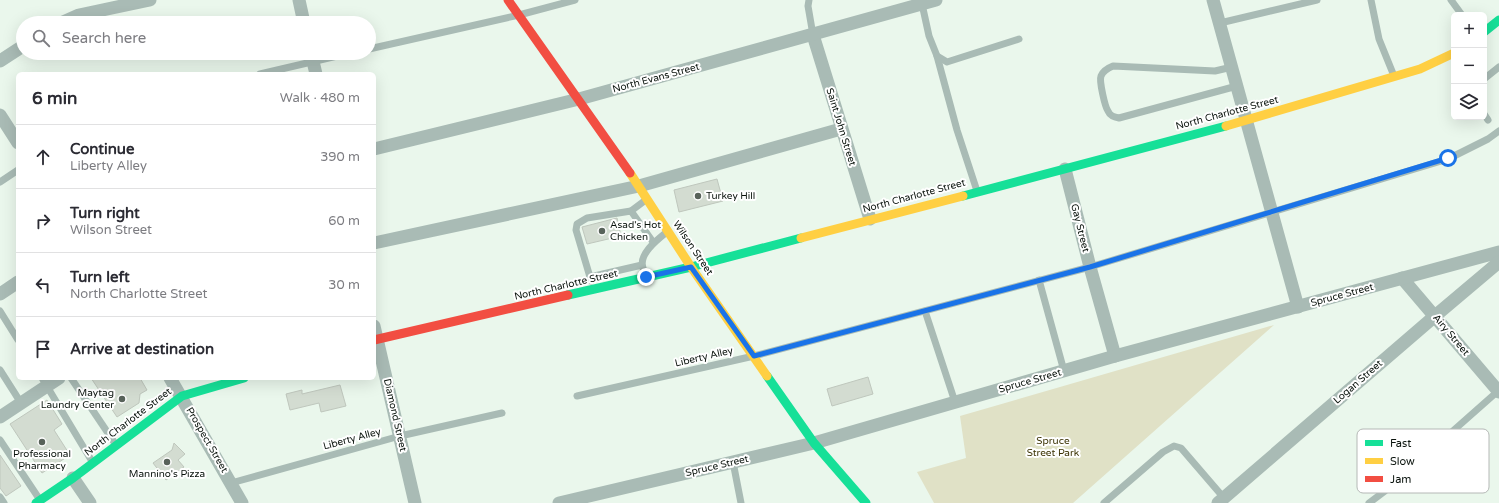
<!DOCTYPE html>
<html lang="en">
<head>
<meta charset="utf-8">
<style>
	body { margin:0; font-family:"Varela Round",sans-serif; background:#f7f7f7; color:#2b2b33 }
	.controls { position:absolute; right:12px; top:12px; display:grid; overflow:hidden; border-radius:6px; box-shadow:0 4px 16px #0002 }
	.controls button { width:36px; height:36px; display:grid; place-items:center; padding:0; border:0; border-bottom:1px solid #e1e1e2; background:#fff; color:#2b2b33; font:20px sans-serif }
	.stop { position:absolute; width:12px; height:12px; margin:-9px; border:3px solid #1a73e8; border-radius:50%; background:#fff }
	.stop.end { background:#1a73e8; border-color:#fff; box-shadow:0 1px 4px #0008 }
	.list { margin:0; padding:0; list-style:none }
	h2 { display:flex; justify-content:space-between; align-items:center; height:52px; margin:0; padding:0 16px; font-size:17px }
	h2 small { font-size:13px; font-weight:400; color:#7c7c81 }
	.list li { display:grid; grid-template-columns:26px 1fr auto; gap:12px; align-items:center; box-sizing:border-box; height:64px; padding:0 16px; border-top:1px solid #e1e1e2 }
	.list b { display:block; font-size:15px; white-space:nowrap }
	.list p { margin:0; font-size:13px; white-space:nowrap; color:#7c7c81 }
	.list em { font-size:13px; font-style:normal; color:#7c7c81 }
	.icon { flex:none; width:22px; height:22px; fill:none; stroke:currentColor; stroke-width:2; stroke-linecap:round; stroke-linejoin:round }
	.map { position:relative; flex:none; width:1499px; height:503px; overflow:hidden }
	.search { position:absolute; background:#fff; box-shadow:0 4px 16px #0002; left:16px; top:16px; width:360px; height:44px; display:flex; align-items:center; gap:10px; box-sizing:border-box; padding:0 14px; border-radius:22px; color:#7c7c81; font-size:15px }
	.panel { position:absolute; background:#fff; box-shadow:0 4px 16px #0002; left:16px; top:72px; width:360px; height:308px; border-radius:6px }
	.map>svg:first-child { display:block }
</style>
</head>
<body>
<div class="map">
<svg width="1499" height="503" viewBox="0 0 1499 503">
	<rect width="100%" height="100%" fill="#eaf7ec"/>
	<!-- green -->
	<polygon fill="#e0e1c6" points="1274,325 1073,503 934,503 917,472 966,458 960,416"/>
	<!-- building -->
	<g fill="#d3dcd1" stroke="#bfc7bd">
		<polygon points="717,179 723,201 679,212 674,190"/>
		<polygon points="617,218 621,236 587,244 582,227"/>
		<polygon points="868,377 873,394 832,406 827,389"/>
		<polygon points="91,378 140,378 147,390 140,394 139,403 117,417"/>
		<polygon points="340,385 346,406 321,412 319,403 290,410 286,394 302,390 302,394"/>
		<polygon points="47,400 62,424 54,430 70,455 42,473 10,424"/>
		<polygon points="174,443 185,454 178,460 184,467 166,480 153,463 172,450"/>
		<polygon points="0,455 21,486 6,496 0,488"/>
	</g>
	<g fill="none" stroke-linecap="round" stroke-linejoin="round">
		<!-- lane -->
		<g stroke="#a9bbb5" stroke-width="7">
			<polyline points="809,0 808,6 813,35"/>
			<polyline points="1371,0 1379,39 1394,76"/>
			<polyline points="1451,0 1462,15"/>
			<polyline points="922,4 929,36 937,56 947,62 1019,39"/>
			<polyline points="1220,23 1317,0"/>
			<polyline points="369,49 519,15 575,0"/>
			<polyline points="937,56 957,130 977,191"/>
			<path d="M1232,67L1215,71L1113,66C1108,68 1103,71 1101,76C1099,81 1105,107 1108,111C1110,116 1114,117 1119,118L1237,86"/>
			<polyline points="260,74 350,53"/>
			<polyline points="1484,79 1499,67"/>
			<polyline points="1484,114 1488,120"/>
			<polyline points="0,182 18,170"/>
			<polyline points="631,211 647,199"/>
			<path d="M643,268C638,254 658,239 668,231"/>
			<polyline points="590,277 576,230 577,224 587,218 631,211 653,242"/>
			<polyline points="1039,280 1064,371"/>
			<polyline points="591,281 590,277 642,265"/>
			<polyline points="0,311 18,340"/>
			<polyline points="925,311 955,402"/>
			<polyline points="0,370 21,403"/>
			<polyline points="42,378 93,463"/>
			<polyline points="71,378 116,445"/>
			<polyline points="577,396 754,356 1090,267 1448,159 1488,139 1499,131"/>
			<polyline points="0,440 40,500"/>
			<polyline points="733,462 741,503"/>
			<polyline points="231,483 400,436 502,413"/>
			<polyline points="0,497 4,503"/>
			<polyline points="1104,503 1163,452 1174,446 1181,448 1224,498"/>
			<polyline points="1369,503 1385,491 1498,391"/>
		</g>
		<!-- street -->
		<g stroke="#a9bbb5" stroke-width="13">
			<polyline points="299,0 304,23"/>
			<polyline points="1213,0 1298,307"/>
			<polyline points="61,23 79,15 150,0"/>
			<polyline points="813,35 870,219"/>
			<polyline points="311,53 316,74"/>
			<polyline points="0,61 23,46"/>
			<polyline points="0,115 18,143"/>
			<polyline points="374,149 579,99 936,0"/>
			<polyline points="1065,169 1090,267 1115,356"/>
			<polyline points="374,243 639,186 841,129"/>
			<polyline points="1402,278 1499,392"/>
			<polyline points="0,294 18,282"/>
			<polyline points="374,326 415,503"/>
			<polyline points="170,378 242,503"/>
			<polyline points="0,417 59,378"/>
			<polyline points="73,478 90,503"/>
			<polyline points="559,503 814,443 1115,356 1499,252"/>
			<polyline points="1218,503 1435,316 1499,262"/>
		</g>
		<!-- fast -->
		<g stroke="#16e098" stroke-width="9">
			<polyline points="1484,32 1499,20"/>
			<polyline points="963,196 1226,126"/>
			<polyline points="568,295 691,267 801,238"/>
			<polyline points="767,376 814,443 866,503"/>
			<polyline points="36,503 73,478 182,396 244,378"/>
		</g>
		<!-- slow -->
		<g stroke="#ffcf43" stroke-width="9">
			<polyline points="1226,126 1420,69 1454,53"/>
			<polyline points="630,173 691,267 767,376"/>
			<polyline points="801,238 963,196"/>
		</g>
		<!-- jam -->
		<g stroke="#f24e42" stroke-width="9">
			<polyline points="508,0 630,173"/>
			<polyline points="374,340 568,295"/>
		</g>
	</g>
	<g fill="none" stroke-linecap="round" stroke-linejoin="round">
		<!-- route -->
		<polyline stroke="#1a73e8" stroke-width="5" points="646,277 691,267 754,356 1090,267 1448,158"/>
	</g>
	<!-- markers -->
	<g fill="#58625a" stroke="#fff" stroke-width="1.5">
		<circle cx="698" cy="196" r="4"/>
		<circle cx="602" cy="231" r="4"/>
		<circle cx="122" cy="399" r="4"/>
		<circle cx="42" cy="442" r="4"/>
		<circle cx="167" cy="462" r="4"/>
	</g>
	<g text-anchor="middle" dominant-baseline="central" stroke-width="4" stroke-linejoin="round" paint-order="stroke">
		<!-- street labels -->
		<g font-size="10" fill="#09120c" stroke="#fff">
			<text transform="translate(656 78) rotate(-15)">North Evans Street</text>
			<text transform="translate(1227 113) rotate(-15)">North Charlotte Street</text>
			<text transform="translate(841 127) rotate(73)">Saint John Street</text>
			<text transform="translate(914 196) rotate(-15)">North Charlotte Street</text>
			<text transform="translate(1080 228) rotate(76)">Gay Street</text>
			<text transform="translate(693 248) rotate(56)">Wilson Street</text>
			<text transform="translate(566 285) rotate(-13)">North Charlotte Street</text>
			<text transform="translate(1342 295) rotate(-15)">Spruce Street</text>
			<text transform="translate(1451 335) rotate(50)">Airy Street</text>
			<text transform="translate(704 357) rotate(-13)">Liberty Alley</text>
			<text transform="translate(1030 381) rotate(-16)">Spruce Street</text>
			<text transform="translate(1358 382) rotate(-41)">Logan Street</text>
			<text transform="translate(395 415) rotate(77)">Diamond Street</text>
			<text transform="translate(128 422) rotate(-37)">North Charlotte Street</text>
			<text transform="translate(352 439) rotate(-15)">Liberty Alley</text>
			<text transform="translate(207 440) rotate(60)">Prospect Street</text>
			<text transform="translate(717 466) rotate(-13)">Spruce Street</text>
		</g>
		<!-- poi labels -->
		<g font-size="10" fill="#09120c" stroke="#fff" text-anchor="start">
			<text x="706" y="196">Turkey Hill</text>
			<text x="610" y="225">Asad's Hot<tspan x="610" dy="12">Chicken</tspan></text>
			<text x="114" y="393" text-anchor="end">Maytag<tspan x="114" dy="12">Laundry Center</tspan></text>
			<text x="42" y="454" text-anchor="middle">Professional<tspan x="42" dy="12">Pharmacy</tspan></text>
			<text x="167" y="474" text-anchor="middle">Mannino's Pizza</text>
		</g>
		<!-- park labels -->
		<g font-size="10" fill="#3b3203" stroke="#fff">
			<text x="1053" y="441">Spruce<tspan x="1053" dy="12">Street Park</tspan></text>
		</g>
	</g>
	<!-- legend -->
	<rect x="1357" y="429" width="132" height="64" rx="6" fill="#fff" stroke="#b5b8b6" stroke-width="1"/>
	<rect x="1365" y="440" width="18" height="6" fill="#16e098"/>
	<rect x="1365" y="458" width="18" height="6" fill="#ffcf43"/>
	<rect x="1365" y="476" width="18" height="6" fill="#f24e42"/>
	<g font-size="11" fill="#09120c">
		<text x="1390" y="447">Fast</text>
		<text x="1390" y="465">Slow</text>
		<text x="1390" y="483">Jam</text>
	</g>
</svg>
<div class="controls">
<button>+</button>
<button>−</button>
<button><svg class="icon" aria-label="layers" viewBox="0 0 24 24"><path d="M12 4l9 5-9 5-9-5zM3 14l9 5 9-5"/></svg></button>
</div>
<div class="stop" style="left:1448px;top:158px"></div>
<div class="stop end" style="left:646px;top:277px"></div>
<div class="search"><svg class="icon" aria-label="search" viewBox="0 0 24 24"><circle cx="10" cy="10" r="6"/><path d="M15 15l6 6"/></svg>Search here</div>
<section class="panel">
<h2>6 min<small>Walk · 480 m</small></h2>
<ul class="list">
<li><svg class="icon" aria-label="ahead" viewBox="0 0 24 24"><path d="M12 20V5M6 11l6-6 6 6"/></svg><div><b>Continue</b><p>Liberty Alley</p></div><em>390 m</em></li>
<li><svg class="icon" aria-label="right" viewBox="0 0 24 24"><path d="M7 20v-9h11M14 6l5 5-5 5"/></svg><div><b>Turn right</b><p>Wilson Street</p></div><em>60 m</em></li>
<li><svg class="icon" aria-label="left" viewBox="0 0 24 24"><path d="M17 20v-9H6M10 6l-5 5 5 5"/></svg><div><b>Turn left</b><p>North Charlotte Street</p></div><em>30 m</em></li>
<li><svg class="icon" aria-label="arrive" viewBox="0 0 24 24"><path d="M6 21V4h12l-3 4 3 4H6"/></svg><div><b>Arrive at destination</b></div></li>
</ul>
</section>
</div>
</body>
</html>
